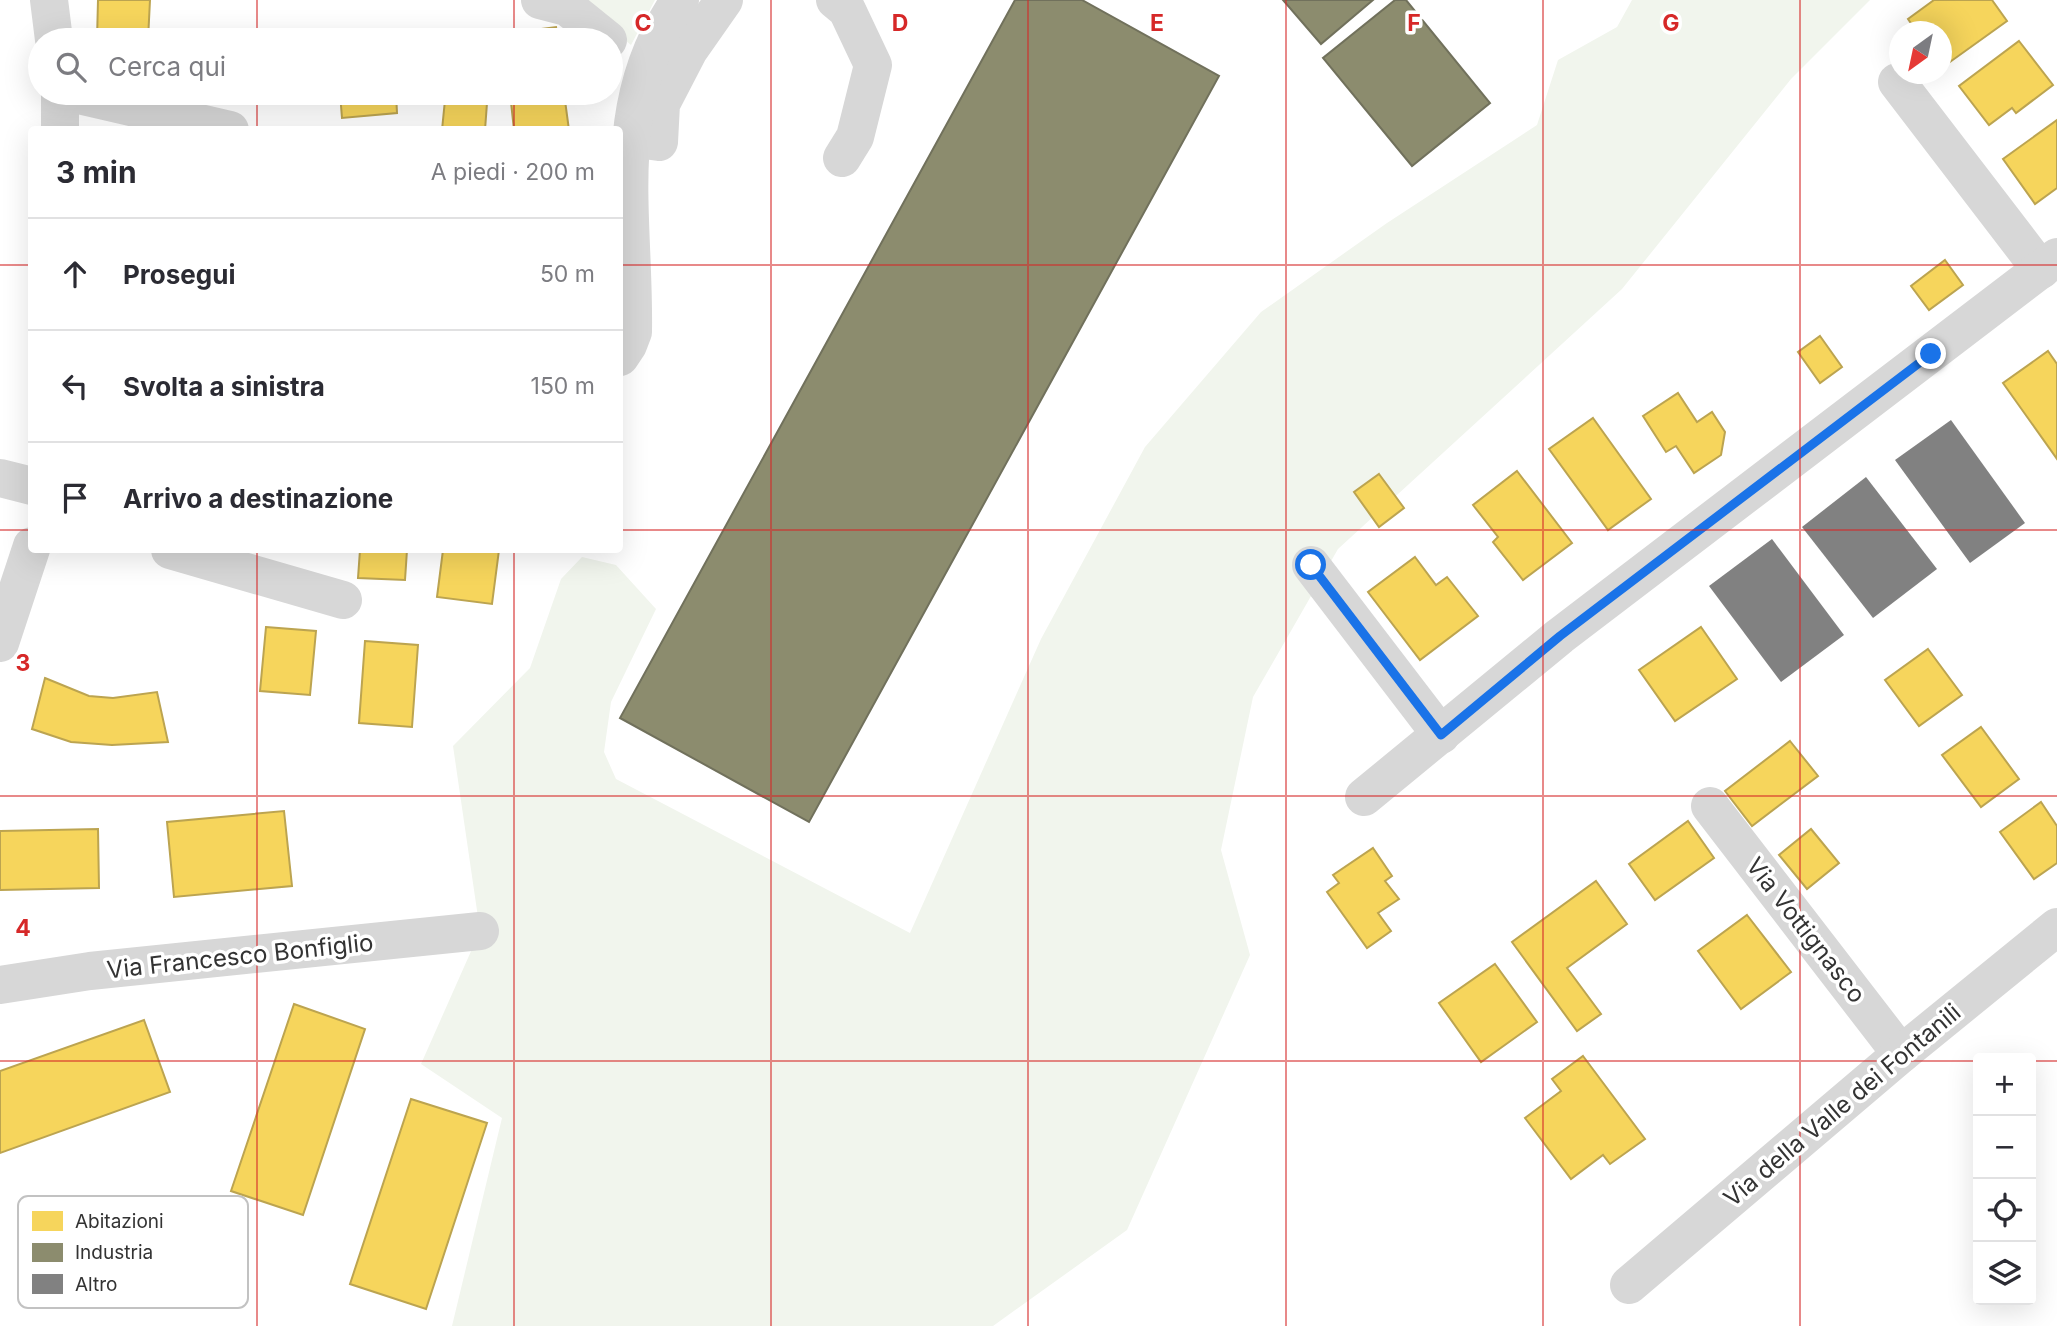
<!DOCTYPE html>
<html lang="it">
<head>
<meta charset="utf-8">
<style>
	body { margin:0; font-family:Inter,sans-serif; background:#f2f2f3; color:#2b2b33 }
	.controls { position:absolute; right:21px; bottom:21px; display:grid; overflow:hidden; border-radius:7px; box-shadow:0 7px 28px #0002 }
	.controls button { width:63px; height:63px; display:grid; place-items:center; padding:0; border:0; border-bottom:2px solid #e1e1e2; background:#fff; color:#2b2b33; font:35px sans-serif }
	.compass { position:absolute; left:1889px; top:21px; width:63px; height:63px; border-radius:50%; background:#fff; box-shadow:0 7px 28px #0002; rotate:213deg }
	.stop { position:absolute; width:21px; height:21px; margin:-16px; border:5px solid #1a73e8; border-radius:50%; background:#fff }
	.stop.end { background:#1a73e8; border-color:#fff; box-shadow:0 2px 7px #0008 }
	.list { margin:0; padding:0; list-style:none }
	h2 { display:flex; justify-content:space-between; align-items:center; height:91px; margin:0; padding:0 28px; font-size:30px }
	h2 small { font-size:23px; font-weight:400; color:#7c7c81 }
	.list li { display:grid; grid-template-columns:46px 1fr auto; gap:21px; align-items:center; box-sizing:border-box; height:112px; padding:0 28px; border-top:2px solid #e1e1e2 }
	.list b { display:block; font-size:26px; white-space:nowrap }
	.list em { font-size:23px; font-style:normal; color:#7c7c81 }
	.icon { flex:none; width:38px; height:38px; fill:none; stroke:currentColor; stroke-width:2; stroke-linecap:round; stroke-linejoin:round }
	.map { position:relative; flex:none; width:2057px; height:1326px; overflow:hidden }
	.search { position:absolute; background:#fff; box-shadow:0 7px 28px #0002; left:28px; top:28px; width:595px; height:77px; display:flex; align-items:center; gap:18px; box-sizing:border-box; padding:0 24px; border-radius:38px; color:#7c7c81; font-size:26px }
	.panel { position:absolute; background:#fff; box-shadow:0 7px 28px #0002; left:28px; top:126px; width:595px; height:427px; border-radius:7px }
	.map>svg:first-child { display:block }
</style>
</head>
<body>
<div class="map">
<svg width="2057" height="1326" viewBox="0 0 2057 1326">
	<rect width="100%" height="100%" fill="#fff"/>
	<!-- green -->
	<g fill="#f1f5ed">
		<polygon points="578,0 655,0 631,45"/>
		<polygon points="1632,0 1870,0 1791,79 1622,289 1338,549 1253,697 1221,850 1250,955 1127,1230 993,1326 452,1326 502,1118 421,1064 480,931 453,746 530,668 561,579 582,557 616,565 656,609 611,702 604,752 616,779 910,933 1041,639 1145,447 1261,312 1387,223 1537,125 1558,60 1617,27"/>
	</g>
	<!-- homes -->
	<g fill="#f6d55c" stroke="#bca450" stroke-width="2">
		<polygon points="98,0 150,0 148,40 97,40"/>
		<polygon points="1934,0 1992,0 2007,21 1943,67 1941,32 1917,32 1908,19"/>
		<polygon points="556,27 558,40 503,40 502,34"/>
		<polygon points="2019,41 2053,85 2016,113 2012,108 1989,125 1959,86"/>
		<polygon points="340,93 396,93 397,113 342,118"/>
		<polygon points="510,93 564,93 569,130 514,130"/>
		<polygon points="445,100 487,103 485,130 442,130"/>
		<polygon points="2057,120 2057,188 2035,204 2003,159"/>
		<polygon points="1945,260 1963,285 1929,310 1911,286"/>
		<polygon points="1820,336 1842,367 1820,383 1798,352"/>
		<polygon points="2048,351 2057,364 2057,459 2003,383"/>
		<polygon points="1678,393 1697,422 1712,412 1725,432 1721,455 1694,473 1676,446 1666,452 1643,416"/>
		<polygon points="1593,418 1651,499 1608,530 1549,449"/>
		<polygon points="1517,471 1572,543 1523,580 1493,542 1498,537 1473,505"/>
		<polygon points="1379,474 1404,508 1379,527 1354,492"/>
		<polygon points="360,550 407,550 405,580 358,578"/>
		<polygon points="443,550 499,550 492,604 437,597"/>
		<polygon points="1415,557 1436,585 1447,577 1478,616 1420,660 1368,592"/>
		<polygon points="266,627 316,631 310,695 260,691"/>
		<polygon points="1701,627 1737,679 1675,721 1639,670"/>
		<polygon points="365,641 418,645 412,727 359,723"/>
		<polygon points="1928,649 1962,695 1919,726 1885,680"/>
		<polygon points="45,678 89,696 113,698 157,692 168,742 112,745 71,742 32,729"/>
		<polygon points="1981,727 2019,779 1981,807 1942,755"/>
		<polygon points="1790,741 1818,776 1752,826 1725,791"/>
		<polygon points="2041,802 2057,826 2057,863 2034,879 2000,832"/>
		<polygon points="284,811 292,886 174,897 167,822"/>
		<polygon points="1688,821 1714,858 1655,900 1629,864"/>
		<polygon points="98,829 99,888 0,890 0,831"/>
		<polygon points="1811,829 1839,863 1807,889 1779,855"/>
		<polygon points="1373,848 1392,876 1385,881 1399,899 1378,913 1391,931 1367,948 1327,892 1339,883 1333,875"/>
		<polygon points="1596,881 1627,924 1567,968 1601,1014 1577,1031 1512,942"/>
		<polygon points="1747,915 1791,972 1741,1009 1698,951"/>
		<polygon points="1495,964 1537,1022 1481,1062 1439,1003"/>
		<polygon points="294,1004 365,1029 303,1215 231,1191"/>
		<polygon points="144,1020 170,1092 0,1153 0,1071"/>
		<polygon points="1583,1056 1645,1139 1610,1164 1603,1155 1571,1179 1525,1118 1561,1091 1552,1079"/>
		<polygon points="411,1099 487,1123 426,1309 350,1284"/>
	</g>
	<!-- industry -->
	<g fill="#8c8c6e" stroke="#71715c" stroke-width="2">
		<polygon points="1015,0 1082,0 1219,76 809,822 620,718"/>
		<polygon points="1283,0 1373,0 1321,44"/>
		<polygon points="1395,0 1406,0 1490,103 1412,166 1323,58"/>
	</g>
	<!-- building -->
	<g fill="#818181">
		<polygon points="1951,420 2025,523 1970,563 1895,460"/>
		<polygon points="1866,477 1937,569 1873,618 1802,527"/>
		<polygon points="1772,539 1844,635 1781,682 1709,586"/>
	</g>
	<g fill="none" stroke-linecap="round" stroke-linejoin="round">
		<!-- minor -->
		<g stroke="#d7d7d7" stroke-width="38">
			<polyline points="49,0 54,40"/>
			<polyline points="540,0 567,7 608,40"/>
			<polyline points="835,0 847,10 873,65 855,137 842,158"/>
			<polyline points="1897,82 2041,270"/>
			<polyline points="60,93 60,130"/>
			<polyline points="70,93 230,130"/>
			<polyline points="630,138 659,142 661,104 689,50 724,0"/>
			<path d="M620,357L628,345L633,332C635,214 607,104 680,0"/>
			<polyline points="0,478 32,486"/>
			<polyline points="170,550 343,600"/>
			<polyline points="1311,565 1441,735"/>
			<polyline points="0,643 32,546"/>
			<polyline points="1364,797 1560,636 2057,257"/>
			<polyline points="1710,806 1901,1054"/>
			<polyline points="0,985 90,971 480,931"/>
			<polyline points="1629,1285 1901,1054 2057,927"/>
		</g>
	</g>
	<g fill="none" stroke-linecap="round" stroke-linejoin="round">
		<!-- route -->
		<polyline stroke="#1a73e8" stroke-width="9" points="1311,565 1441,735 1560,636 1931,354"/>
	</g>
	<!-- grid -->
	<path fill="none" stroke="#d62828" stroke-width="2" stroke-opacity="0.55" d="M257,0V40M514,0V40M771,0V1326M1028,0V1326M1286,0V1326M1543,0V1326M1800,0V1326M257,93V130M514,93V130M0,265H32M620,265H2057M0,530H32M620,530H2057M257,550V1326M514,550V1326M0,796H2057M0,1061H1978M2031,1061H2057"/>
	<g text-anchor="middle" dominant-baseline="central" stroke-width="7" stroke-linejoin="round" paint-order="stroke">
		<!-- street labels -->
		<g font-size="24" fill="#333" stroke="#fff">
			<text transform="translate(1806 930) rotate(52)">Via Vottignasco</text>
			<text transform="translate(240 956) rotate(-6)">Via Francesco Bonfiglio</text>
			<text transform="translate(1842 1105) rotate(-40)">Via della Valle dei Fontanili</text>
		</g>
	</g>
	<!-- legend -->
	<rect x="18" y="1196" width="230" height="112" rx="10" fill="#fff" stroke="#c2c2c2" stroke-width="2"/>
	<rect x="32" y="1211" width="31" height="20" fill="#f6d55c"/>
	<rect x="32" y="1243" width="31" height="19" fill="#8c8c6e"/>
	<rect x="32" y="1274" width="31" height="20" fill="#818181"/>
	<g font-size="19" fill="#333">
		<text x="75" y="1228">Abitazioni</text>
		<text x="75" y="1259">Industria</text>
		<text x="75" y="1291">Altro</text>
	</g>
	<g font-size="23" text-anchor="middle" font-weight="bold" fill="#d62828" stroke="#fff" stroke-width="7" stroke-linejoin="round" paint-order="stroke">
		<text x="643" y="31">C</text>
		<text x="900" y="31">D</text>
		<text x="1157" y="31">E</text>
		<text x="1414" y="31">F</text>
		<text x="1671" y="31">G</text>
		<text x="23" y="671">3</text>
		<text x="23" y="936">4</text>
	</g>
</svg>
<div class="controls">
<button>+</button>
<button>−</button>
<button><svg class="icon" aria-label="locate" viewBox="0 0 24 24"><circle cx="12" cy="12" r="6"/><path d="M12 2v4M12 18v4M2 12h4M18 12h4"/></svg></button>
<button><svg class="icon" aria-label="layers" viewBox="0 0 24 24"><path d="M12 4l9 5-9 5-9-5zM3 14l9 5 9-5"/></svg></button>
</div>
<svg class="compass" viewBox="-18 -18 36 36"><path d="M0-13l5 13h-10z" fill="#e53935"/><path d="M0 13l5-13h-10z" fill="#7c7c81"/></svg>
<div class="stop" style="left:1311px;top:565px"></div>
<div class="stop end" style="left:1931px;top:354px"></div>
<div class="search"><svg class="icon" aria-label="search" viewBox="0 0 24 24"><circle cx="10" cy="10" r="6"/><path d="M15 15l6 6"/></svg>Cerca qui</div>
<section class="panel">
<h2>3 min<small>A piedi · 200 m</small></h2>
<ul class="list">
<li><svg class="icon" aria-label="ahead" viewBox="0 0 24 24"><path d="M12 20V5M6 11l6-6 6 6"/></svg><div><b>Prosegui</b></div><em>50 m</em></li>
<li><svg class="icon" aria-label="left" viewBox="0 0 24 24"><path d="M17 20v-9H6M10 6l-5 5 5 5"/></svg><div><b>Svolta a sinistra</b></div><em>150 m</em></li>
<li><svg class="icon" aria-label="arrive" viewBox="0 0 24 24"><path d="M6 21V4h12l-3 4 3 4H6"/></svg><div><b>Arrivo a destinazione</b></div></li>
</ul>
</section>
</div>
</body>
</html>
